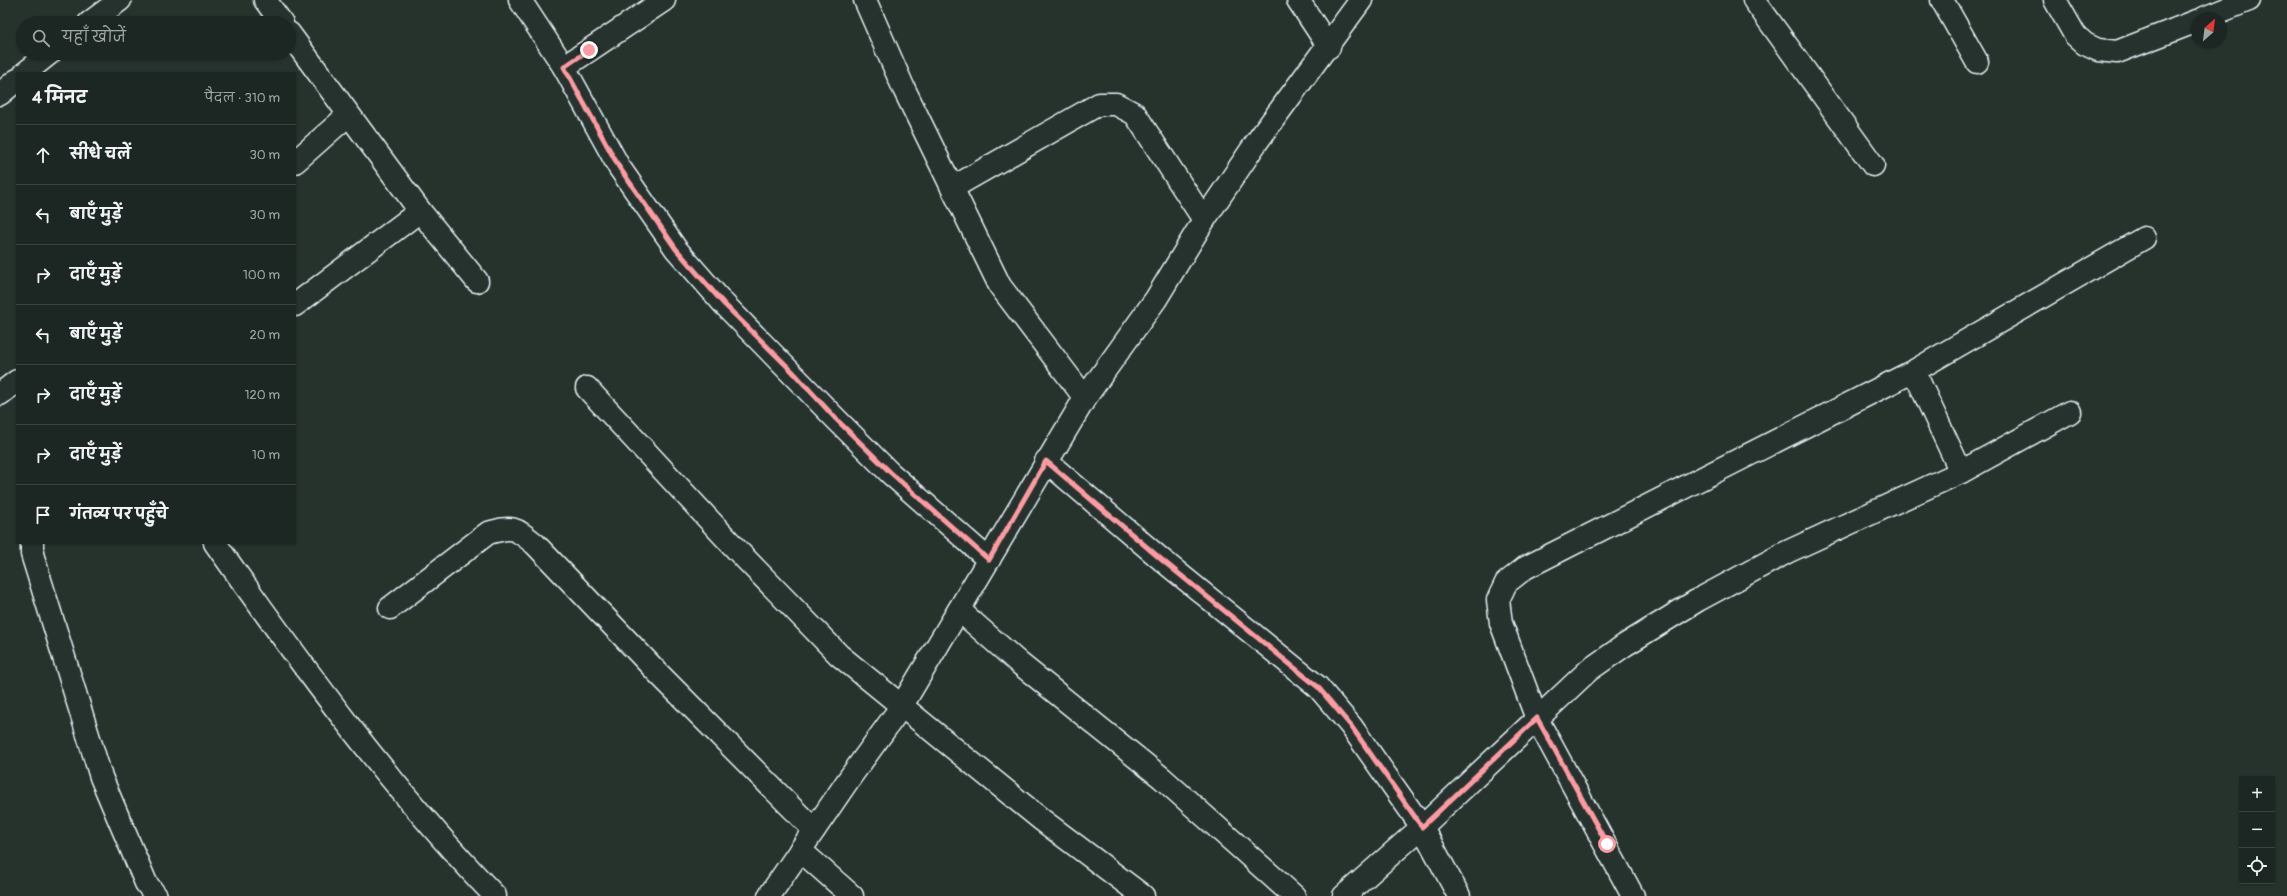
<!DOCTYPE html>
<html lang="hi">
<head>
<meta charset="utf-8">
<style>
	body { margin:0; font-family:Pangolin,"Playpen Sans Deva",sans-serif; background:#29322f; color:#f1f3f6 }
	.controls { position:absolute; right:12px; bottom:12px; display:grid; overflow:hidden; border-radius:0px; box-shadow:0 1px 3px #0004 }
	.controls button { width:36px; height:36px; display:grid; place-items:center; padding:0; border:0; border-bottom:1px solid #3a4340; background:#1c2622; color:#f1f3f6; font:20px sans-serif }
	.compass { position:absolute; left:2191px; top:12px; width:36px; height:36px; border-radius:50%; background:#1c2622; box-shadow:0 1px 3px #0004; rotate:28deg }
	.stop { position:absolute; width:12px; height:12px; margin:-9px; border:3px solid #ff9aa2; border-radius:50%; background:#fff }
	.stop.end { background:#ff9aa2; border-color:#fff; box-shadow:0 1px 4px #0008 }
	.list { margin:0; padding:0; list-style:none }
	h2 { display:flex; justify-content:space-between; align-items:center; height:52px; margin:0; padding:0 16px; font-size:17px }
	h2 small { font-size:13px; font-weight:400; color:#a0a5a5 }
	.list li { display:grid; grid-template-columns:26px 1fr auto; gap:12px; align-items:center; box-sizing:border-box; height:60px; padding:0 16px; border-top:1px solid #3a4340 }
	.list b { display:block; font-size:15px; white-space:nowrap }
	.list em { font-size:13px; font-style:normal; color:#a0a5a5 }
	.icon { flex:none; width:22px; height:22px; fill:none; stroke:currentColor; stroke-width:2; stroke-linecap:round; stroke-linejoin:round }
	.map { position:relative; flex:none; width:2287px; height:896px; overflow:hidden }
	.search { position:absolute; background:#1c2622; box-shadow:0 1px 3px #0004; left:16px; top:16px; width:280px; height:44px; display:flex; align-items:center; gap:10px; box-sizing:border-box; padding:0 14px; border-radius:22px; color:#a0a5a5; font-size:15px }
	.panel { position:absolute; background:#1c2622; box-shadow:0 1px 3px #0004; left:16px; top:72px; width:280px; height:472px; border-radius:0px }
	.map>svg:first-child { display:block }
</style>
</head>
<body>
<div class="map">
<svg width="2287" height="896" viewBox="0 0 2287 896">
	<rect width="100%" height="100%" fill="#26332d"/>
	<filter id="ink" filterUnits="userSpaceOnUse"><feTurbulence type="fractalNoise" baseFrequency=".025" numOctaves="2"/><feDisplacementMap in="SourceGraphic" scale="8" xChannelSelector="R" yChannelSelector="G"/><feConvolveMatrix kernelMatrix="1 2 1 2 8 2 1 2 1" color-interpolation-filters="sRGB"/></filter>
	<g filter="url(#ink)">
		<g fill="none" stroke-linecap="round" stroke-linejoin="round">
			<defs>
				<g id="minor">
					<polyline points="265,0 282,23"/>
					<polyline points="520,0 564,67 619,167 676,249 724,304 836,419 890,473 989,560"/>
					<polyline points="865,0 904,89 1000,286 1085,398"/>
					<polyline points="1298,0 1329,47"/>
					<polyline points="1754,0 1873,165"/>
					<polyline points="1942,0 1977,62"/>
					<polyline points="2055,0 2075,35 2085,44 2098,50 2117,52 2197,21"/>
					<polyline points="2204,18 2249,0"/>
					<polyline points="89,23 120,0"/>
					<polyline points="289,33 420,211 477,281"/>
					<polyline points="564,67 664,0"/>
					<polyline points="25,73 50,53"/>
					<polyline points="0,94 17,80"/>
					<polyline points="295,162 348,115"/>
					<polyline points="952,188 1099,104 1116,104 1135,114 1204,220"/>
					<polyline points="295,305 420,211"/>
					<polyline points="1914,371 1961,472"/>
					<polyline points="587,388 737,550 839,655 1042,820 1143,896"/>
					<polyline points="0,394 17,381"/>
					<polyline points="1046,461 1162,560 1318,687 1351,726 1422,827 1459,896"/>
					<polyline points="32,543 32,554 101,777 146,883 156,896"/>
					<path d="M215,543C302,666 391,788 495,896"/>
					<path d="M390,608L488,533C513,526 514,527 535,544L658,673L814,830"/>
					<polyline points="959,610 1019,663 1162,778 1294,896"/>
					<polyline points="800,850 852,896"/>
					<polyline points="769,896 851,776 901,707 1085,398 1156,299 1204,220 1256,143 1361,0"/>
					<polyline points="1344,896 1422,827 1589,670 1625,645 1698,600 1787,552 1961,472 2070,412"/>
					<polyline points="1633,896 1537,719 1501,623 1498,600 1506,583 1525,568 1914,371 2144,238"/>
				</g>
			</defs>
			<!-- minor casing -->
			<use href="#minor" stroke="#e8f1f8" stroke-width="25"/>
			<!-- minor -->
			<use href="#minor" stroke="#26332d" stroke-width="22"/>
		</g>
	</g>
	<g fill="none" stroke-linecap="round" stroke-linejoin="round" filter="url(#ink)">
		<!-- route -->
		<polyline stroke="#ff9aa2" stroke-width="5" points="589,50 564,67 619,167 676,249 724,304 792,371 836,419 890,472 989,560 1046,461 1162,560 1318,687 1351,726 1422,827 1537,718 1607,844"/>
	</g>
</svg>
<div class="controls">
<button>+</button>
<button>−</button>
<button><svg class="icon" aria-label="locate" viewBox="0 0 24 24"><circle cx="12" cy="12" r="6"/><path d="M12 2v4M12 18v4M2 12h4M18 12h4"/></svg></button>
</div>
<svg class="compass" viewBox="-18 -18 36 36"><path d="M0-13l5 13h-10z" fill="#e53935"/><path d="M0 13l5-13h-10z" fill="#a0a5a5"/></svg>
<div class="stop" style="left:1607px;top:844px"></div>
<div class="stop end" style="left:589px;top:50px"></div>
<div class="search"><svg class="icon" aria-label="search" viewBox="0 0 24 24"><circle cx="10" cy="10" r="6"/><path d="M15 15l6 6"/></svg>यहाँ खोजें</div>
<section class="panel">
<h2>4 मिनट<small>पैदल · 310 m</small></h2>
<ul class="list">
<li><svg class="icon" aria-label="ahead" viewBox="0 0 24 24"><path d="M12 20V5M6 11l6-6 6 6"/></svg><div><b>सीधे चलें</b></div><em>30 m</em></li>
<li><svg class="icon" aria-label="left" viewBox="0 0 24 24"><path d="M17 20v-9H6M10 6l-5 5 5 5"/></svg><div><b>बाएँ मुड़ें</b></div><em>30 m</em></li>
<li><svg class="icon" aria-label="right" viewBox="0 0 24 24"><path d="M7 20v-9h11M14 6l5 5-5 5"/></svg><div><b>दाएँ मुड़ें</b></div><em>100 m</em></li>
<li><svg class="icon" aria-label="left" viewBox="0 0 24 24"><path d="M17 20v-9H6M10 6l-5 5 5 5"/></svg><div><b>बाएँ मुड़ें</b></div><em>20 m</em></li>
<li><svg class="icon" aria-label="right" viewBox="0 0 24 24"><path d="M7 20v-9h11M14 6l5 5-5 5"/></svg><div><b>दाएँ मुड़ें</b></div><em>120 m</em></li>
<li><svg class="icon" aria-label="right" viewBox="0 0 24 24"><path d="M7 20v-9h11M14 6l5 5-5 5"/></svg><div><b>दाएँ मुड़ें</b></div><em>10 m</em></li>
<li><svg class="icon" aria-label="arrive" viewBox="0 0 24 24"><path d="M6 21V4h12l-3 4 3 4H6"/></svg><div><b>गंतव्य पर पहुँचे</b></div></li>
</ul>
</section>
</div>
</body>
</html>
